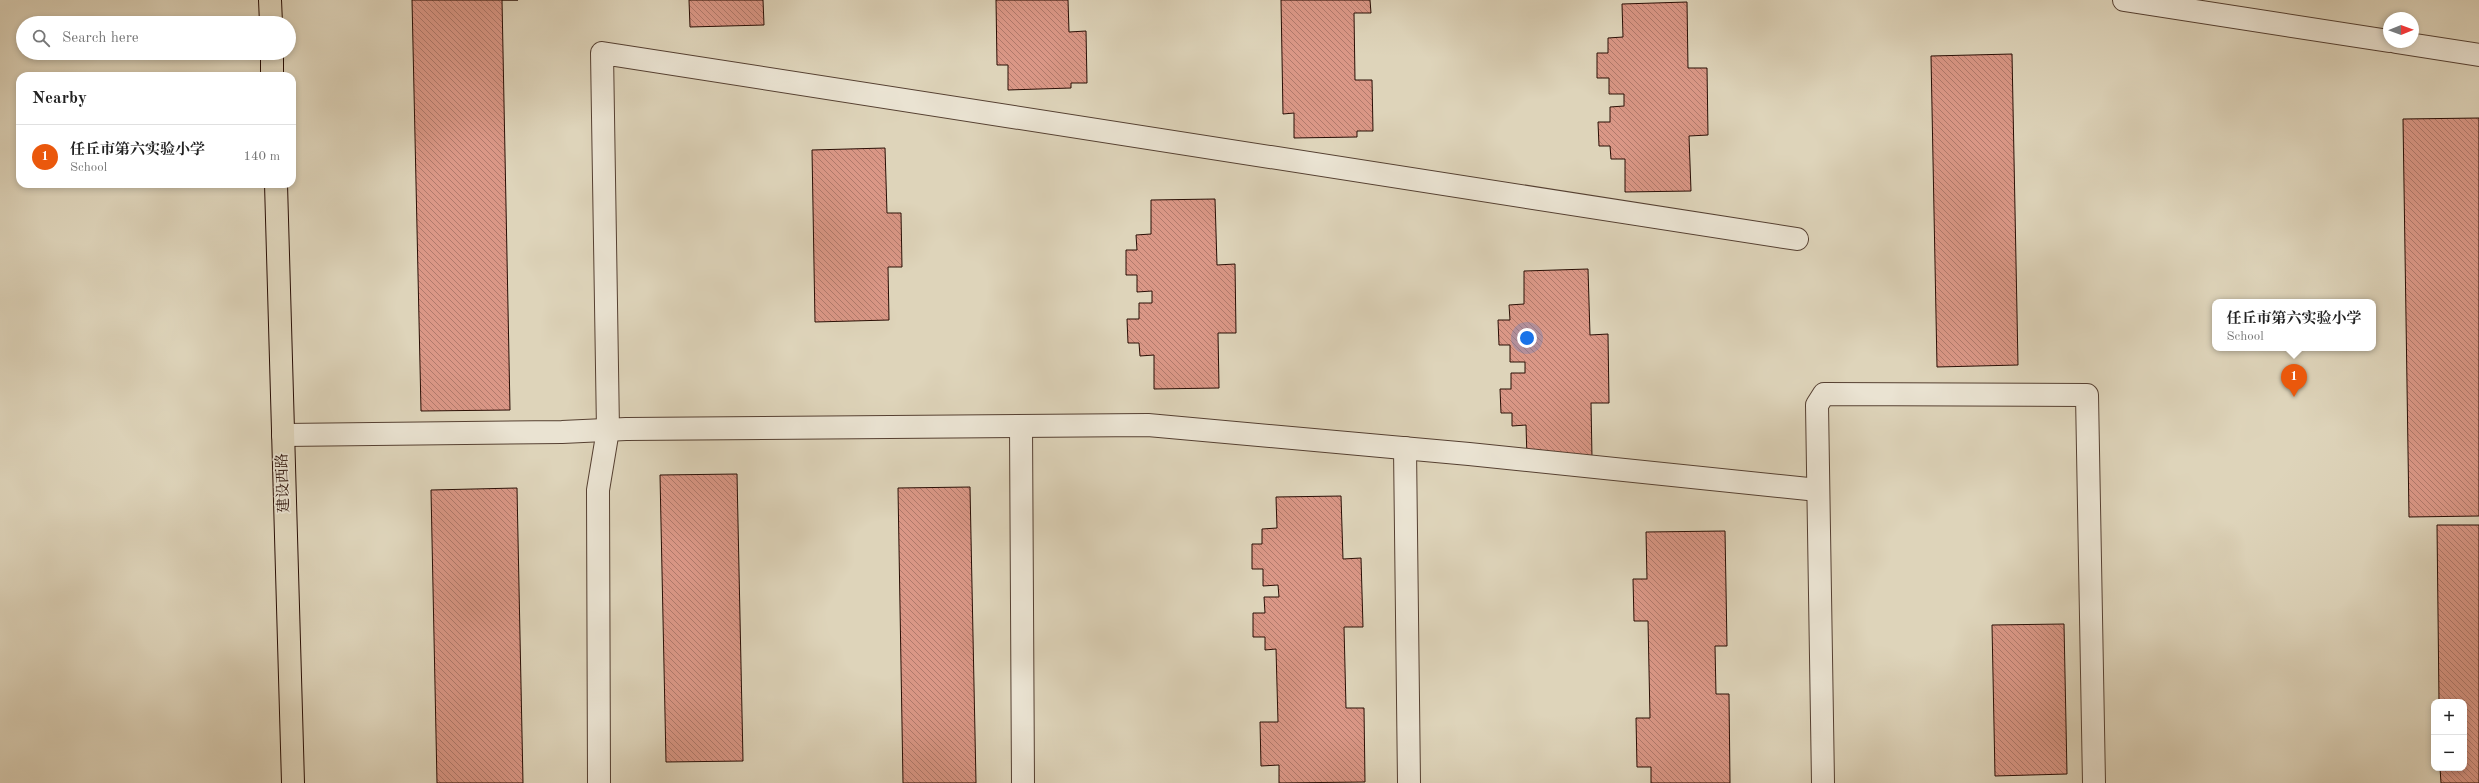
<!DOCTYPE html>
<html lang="en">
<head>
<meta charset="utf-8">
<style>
	body { margin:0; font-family:"Old Standard TT","Noto Serif SC",serif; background:#f6f6f6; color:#222 }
	.controls { position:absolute; right:12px; bottom:12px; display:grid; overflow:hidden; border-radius:8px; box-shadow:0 2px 6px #0003 }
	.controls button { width:36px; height:36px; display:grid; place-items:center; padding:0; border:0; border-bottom:1px solid #e0e0e0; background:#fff; color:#222; font:20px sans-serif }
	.compass { position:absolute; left:2383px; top:12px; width:36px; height:36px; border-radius:50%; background:#fff; box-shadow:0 2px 6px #0003; rotate:89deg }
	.you { position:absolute; left:1527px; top:338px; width:14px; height:14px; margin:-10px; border:3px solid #fff; border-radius:50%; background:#1a73e8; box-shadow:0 0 0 6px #1a73e833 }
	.badge { display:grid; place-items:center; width:26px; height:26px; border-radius:50%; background:#ea580c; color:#fff; font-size:13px; font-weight:700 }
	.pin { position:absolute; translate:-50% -33px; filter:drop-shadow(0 1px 2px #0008) }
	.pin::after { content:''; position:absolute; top:21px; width:14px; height:12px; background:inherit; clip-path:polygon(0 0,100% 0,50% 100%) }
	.popup { position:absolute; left:2212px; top:299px; width:164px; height:52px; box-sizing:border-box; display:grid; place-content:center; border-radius:8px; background:#fff; filter:drop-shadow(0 1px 3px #0005); font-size:13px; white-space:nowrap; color:#767676 }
	.popup b { font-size:15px; color:#222 }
	.popup::after { content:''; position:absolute; left:50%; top:100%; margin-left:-8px; border:8px solid transparent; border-top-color:#fff }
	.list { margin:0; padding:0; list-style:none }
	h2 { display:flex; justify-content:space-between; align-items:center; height:52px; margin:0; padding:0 16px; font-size:17px }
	h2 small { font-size:13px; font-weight:400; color:#767676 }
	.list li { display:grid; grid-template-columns:26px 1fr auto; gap:12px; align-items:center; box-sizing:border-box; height:64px; padding:0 16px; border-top:1px solid #e0e0e0 }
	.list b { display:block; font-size:15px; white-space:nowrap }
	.list p { margin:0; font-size:13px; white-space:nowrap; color:#767676 }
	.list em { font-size:13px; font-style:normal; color:#767676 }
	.icon { flex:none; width:22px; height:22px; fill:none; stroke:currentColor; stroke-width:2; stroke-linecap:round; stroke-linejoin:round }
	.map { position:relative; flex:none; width:2479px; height:783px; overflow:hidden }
	.search { position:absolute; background:#fff; box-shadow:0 2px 6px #0003; left:16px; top:16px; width:280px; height:44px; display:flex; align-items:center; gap:10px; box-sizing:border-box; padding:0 14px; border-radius:22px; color:#767676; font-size:15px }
	.panel { position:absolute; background:#fff; box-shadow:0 2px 6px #0003; left:16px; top:72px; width:280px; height:116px; border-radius:12px }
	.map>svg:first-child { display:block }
</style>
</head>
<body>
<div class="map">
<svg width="2479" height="783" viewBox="0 0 2479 783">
	<defs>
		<pattern id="building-back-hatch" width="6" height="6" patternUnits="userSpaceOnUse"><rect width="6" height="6" fill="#da9786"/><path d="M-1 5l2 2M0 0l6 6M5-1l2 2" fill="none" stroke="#b17a6c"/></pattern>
	</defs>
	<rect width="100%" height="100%" fill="#ded4ba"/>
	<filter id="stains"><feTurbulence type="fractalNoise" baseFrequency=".005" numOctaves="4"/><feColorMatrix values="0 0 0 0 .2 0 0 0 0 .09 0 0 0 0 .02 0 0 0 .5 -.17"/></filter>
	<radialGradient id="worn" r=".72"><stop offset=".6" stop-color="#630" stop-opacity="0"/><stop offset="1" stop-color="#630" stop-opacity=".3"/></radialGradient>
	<!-- building -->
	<g fill="url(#building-back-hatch)" stroke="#290e05">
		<polygon points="412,0 518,0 502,0 510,410 421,411"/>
		<polygon points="689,0 763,0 764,25 690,27"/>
		<polygon points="996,0 1068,0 1069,32 1086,31 1087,83 1071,83 1071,88 1008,90 1008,65 997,65"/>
		<polygon points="1281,0 1370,0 1371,13 1354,13 1355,80 1372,80 1373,131 1357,131 1357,137 1294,138 1294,113 1283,114"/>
		<polygon points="1687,2 1688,68 1707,68 1708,135 1689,136 1691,191 1625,192 1625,159 1611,159 1610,146 1599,146 1598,122 1610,122 1610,107 1624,106 1624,94 1609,94 1609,78 1597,78 1597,53 1608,53 1608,38 1623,37 1622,4"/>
		<polygon points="2012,54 2018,365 1937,367 1931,56"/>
		<polygon points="2479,118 2479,516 2409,517 2403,119"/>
		<polygon points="885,148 887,213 901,213 902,267 888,267 889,320 815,322 812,150"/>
		<polygon points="1215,199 1217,265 1235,264 1236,333 1218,333 1219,388 1154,389 1154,355 1140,356 1139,343 1128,343 1127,319 1139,319 1139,303 1152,303 1152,291 1137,292 1137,275 1126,275 1126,250 1137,250 1136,235 1151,234 1151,200"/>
		<polygon points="1588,269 1590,335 1608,334 1609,403 1591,403 1592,458 1527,459 1526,425 1512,426 1512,413 1501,413 1500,389 1511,389 1511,373 1525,373 1525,362 1510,362 1510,345 1499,345 1498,320 1510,320 1509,305 1524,304 1524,271"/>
		<polygon points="737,474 743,761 666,762 660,475"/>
		<polygon points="970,487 976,783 903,783 898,488"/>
		<polygon points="517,488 523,783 437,783 431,490"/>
		<polygon points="1341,496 1343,559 1361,558 1363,627 1344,627 1346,708 1364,708 1365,782 1279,783 1279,765 1261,766 1260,722 1278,722 1276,649 1265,650 1265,637 1253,637 1253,613 1265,613 1264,597 1279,597 1278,585 1263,586 1263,569 1252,569 1252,544 1262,544 1262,529 1277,528 1276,497"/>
		<polygon points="2437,525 2479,525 2479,783 2441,783 2440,768 2464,768 2464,702 2439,702"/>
		<polygon points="1725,531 1727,646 1715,646 1716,694 1729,694 1730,783 1651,783 1651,767 1637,767 1636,718 1650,718 1648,621 1634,621 1633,579 1647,579 1646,532"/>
		<polygon points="2064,624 2067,774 1995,776 1992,625"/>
	</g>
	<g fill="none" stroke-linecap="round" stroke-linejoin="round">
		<defs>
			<g id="minor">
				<polyline points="2124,0 2389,41"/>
				<polyline points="2396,42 2479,55"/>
				<polyline points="1021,426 1023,783"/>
				<polyline points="283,435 562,432 626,429 1148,425 1469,454 1818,490"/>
				<polyline points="1405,448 1409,783"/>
				<polyline points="599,783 598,490 608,430 602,53 1797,239"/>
				<polyline points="1823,783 1817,405 1824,394 2087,395 2094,783"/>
			</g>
			<g id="major">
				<polyline points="270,0 271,23"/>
				<polyline points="272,53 272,76"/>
				<polyline points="276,184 293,783"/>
			</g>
		</defs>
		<!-- minor casing -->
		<use href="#minor" stroke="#564032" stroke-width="24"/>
		<!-- major casing -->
		<use href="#major" stroke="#290e05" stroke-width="24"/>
		<!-- minor -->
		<use href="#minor" stroke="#eae3d2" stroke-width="22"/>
		<!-- major -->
		<use href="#major" stroke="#ded4ba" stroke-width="22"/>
	</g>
	<g text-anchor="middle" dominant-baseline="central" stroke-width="3.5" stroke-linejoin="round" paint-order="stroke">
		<!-- street labels -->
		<g font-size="15" fill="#290e05" stroke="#eae3d2">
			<text transform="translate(284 483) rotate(-92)">建设西路</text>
		</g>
	</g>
	<rect width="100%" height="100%" filter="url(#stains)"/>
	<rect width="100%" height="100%" fill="url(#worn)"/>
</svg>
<div class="controls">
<button>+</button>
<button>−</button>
</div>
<svg class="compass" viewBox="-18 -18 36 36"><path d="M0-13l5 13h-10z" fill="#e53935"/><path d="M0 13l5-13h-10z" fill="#767676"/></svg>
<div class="you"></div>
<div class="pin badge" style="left:2294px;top:397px">1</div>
<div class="popup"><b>任丘市第六实验小学</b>School</div>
<div class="search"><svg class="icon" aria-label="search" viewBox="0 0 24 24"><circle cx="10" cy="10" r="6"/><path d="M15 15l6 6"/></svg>Search here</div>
<section class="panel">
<h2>Nearby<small></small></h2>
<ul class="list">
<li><span class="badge">1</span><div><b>任丘市第六实验小学</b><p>School</p></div><em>140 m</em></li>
</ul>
</section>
</div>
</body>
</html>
